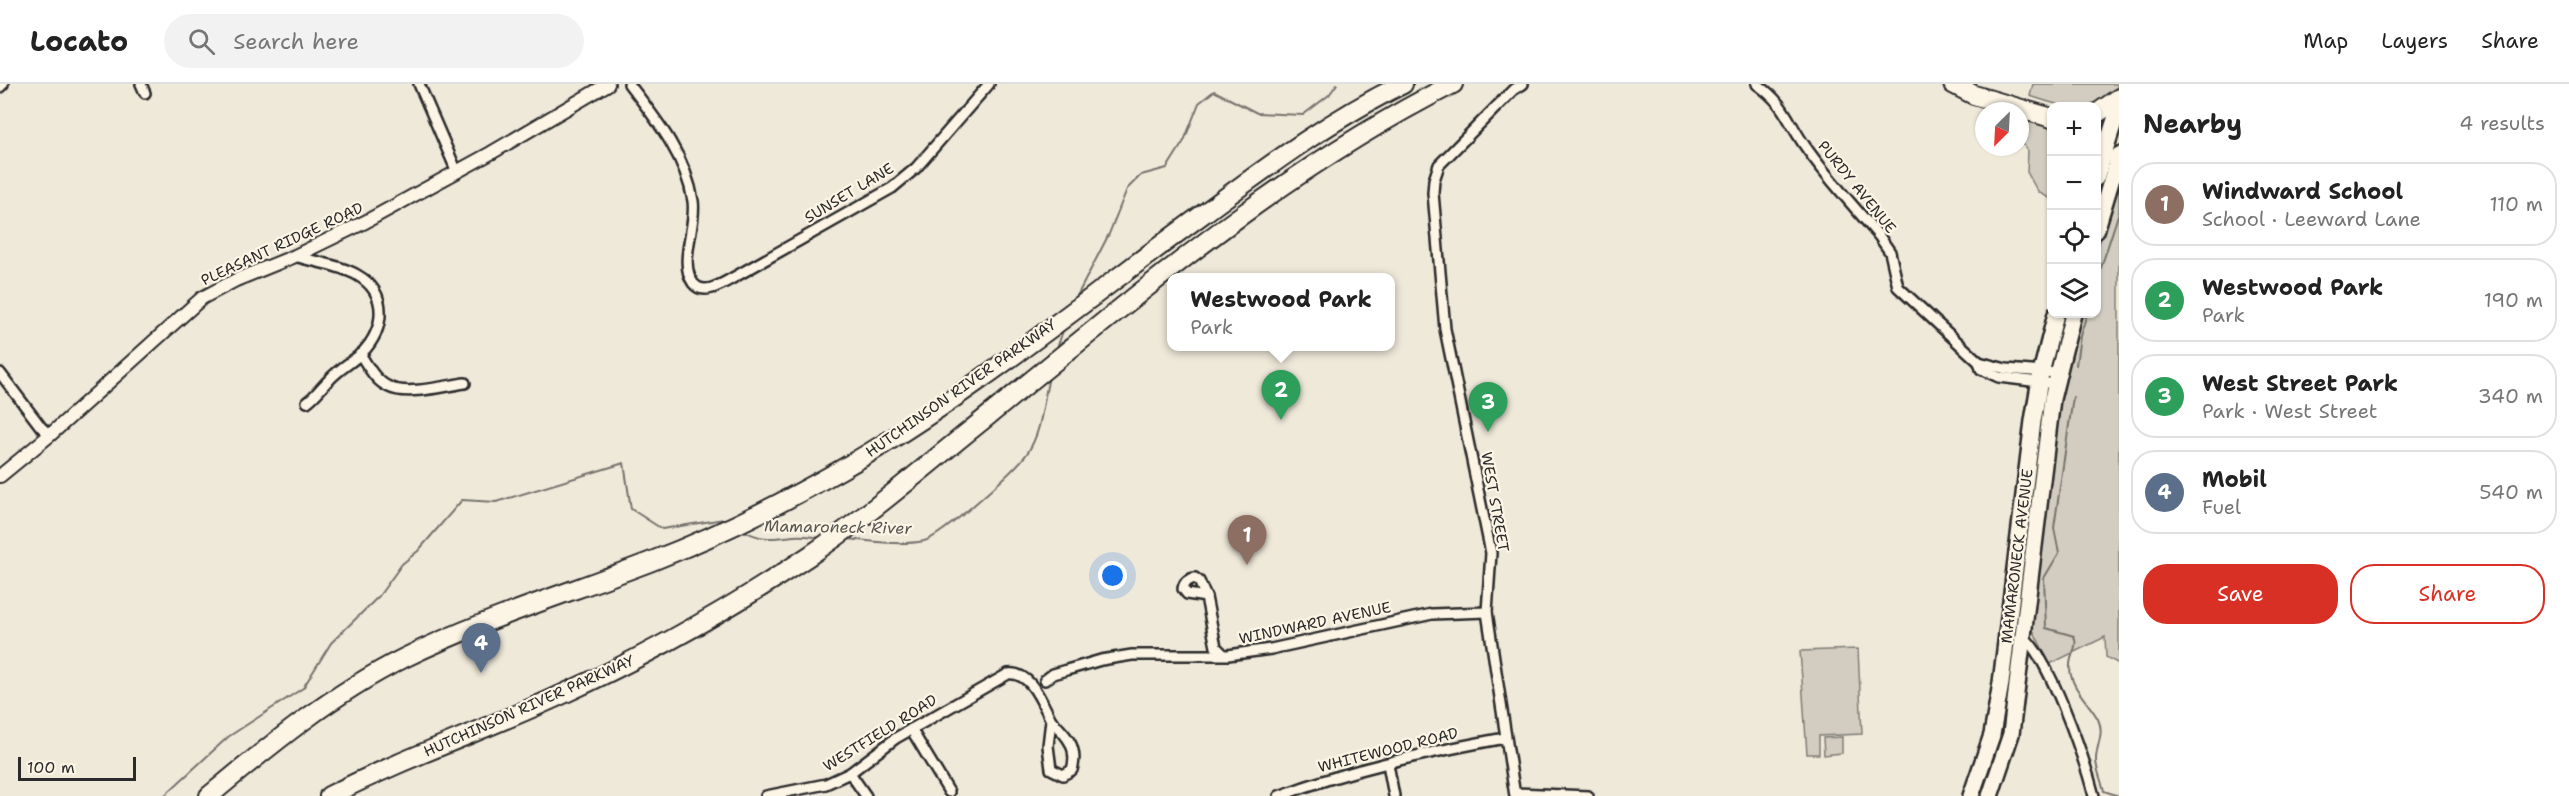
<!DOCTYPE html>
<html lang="en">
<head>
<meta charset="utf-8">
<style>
	body { margin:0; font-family:"Shantell Sans",sans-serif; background:#f2f2f2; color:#222 }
	.controls { position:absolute; right:18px; top:18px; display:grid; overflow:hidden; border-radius:12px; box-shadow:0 2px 4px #0004 }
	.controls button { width:54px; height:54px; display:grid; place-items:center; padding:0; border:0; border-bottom:2px solid #e0e0e0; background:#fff; color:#222; font:30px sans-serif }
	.compass { position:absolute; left:1975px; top:18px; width:54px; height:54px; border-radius:50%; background:#fff; box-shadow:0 2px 4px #0004; rotate:204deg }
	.scale { position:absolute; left:18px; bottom:15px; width:118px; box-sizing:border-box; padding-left:6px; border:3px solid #2b2b2b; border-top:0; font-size:16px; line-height:21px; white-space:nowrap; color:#2b2b2b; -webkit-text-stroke:4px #fcf5e5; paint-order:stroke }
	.you { position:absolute; left:1113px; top:492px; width:21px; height:21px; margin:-15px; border:4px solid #fff; border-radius:50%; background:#1a73e8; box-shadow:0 0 0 9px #1a73e833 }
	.badge { display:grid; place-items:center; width:39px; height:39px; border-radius:50%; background:#d93025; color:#fff; font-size:20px; font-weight:700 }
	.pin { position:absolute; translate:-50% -50px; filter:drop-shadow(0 2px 3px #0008) }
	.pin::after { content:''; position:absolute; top:32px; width:21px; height:18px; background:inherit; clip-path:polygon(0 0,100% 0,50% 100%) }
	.popup { position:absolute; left:1167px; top:189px; width:228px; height:78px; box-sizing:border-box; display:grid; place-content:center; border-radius:12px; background:#fff; filter:drop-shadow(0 2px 4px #0005); font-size:20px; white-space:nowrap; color:#767676 }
	.popup b { font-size:22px; color:#222 }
	.popup::after { content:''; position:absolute; left:50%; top:100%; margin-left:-12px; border:12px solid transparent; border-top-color:#fff }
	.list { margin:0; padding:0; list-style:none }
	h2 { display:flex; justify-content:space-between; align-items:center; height:78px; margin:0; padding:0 24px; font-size:26px }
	h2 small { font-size:20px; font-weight:400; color:#767676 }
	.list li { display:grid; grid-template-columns:39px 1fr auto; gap:18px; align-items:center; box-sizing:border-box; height:84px; margin:0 12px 12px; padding:0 12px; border:2px solid #e0e0e0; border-radius:24px }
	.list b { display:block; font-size:22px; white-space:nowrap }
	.list p { margin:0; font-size:20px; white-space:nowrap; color:#767676 }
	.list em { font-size:20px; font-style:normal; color:#767676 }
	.actions { display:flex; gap:12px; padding:18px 24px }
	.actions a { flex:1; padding:14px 0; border:2px solid #d93025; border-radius:24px; text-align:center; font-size:21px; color:#d93025 }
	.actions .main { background:#d93025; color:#fff }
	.icon { flex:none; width:33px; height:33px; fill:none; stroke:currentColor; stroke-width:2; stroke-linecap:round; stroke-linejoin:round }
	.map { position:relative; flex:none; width:2119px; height:712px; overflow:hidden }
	header { display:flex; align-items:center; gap:36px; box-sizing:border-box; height:84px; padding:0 30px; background:#fff; border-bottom:2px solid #e0e0e0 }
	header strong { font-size:28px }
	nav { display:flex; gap:33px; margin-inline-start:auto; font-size:21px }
	.search { width:420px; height:54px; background:#f2f2f2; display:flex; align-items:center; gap:15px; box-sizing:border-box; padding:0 21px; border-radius:33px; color:#767676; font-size:22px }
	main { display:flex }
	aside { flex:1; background:#fff }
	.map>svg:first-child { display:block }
</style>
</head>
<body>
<header>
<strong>Locato</strong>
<div class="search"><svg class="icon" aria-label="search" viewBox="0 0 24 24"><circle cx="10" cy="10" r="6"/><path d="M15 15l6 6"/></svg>Search here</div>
<nav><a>Map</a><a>Layers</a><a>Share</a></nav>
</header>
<main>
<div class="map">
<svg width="2119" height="712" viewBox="0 0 2119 712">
	<rect width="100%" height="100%" fill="#efe9da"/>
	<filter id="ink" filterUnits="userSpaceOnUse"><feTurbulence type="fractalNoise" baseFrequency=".0167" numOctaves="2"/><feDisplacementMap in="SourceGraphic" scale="12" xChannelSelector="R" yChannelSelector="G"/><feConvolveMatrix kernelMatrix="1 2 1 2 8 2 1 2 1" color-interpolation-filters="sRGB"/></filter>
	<g filter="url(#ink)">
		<!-- green -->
		<g fill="#d2cdc0" stroke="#7e7c76" stroke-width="1.5">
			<path d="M2033,0H2119C2115,5 2112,11 2107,15C2089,33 2051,19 2030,12Z"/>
			<polygon points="2020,35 2051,44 2051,115 2038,108 2027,88 2028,67 2020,56"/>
			<polygon points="2119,91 2119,580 2106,573 2105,553 2050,580 2030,540 2067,271 2078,230 2096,230 2097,167"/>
			<polygon points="1858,565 1862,650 1819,652 1819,670 1807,670 1800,567"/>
			<polygon points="1842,653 1842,669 1824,671 1823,654"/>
		</g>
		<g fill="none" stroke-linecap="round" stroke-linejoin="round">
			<!-- stream -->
			<g stroke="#75736d" stroke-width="2">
				<polyline points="2096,199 2119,128"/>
				<polyline points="1076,214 1109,150 1127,105 1141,91 1167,84 1184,57 1199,19 1214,7 1257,29 1303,31 1329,11 1337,0"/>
				<polyline points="1056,267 1064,244"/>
				<polyline points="2076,281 2080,252 2087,230"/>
				<path d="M2073,313L2054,444L2059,469L2044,494L2046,544L2074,552C2079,564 2069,571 2070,583C2070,604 2089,618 2098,635C2105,650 2096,661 2096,676C2096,685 2102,698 2104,707L2119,712"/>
				<path d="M743,446C761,457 774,454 794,452C803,451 813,453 822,454"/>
				<path d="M846,455C871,457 899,462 924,457C941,453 1018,384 1028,368C1042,347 1043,317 1049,293"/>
				<polyline points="164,712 228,653 303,604 331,559 379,512 402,480 418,467 462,416 496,418 624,379 631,425 662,445 724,435 728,437"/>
			</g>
			<defs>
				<g id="minor">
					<polyline points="141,0 145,9"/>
					<polyline points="419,0 457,88"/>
					<path d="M629,0C656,35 686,72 693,117C697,142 678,178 693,199C703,212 720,201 731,195L892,104L916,84L989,0"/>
					<path d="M1757,0C1786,21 1786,35 1805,62C1827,94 1854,122 1879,152L1890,168L1898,203L1979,278L1981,285L1999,293L2055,300"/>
					<polyline points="0,3 3,0"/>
					<path d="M295,172C314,178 340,181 357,191C389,209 385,245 362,269C352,278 339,285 330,295C321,303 317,311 307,318"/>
					<path d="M360,270C368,282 375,297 389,303C406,312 445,302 465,299"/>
					<polyline points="1979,278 2006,285 2057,289"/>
					<polyline points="0,289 41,343 50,351"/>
					<path d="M1195,494L1199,497L1206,513L1187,510L1183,505C1184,498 1189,495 1195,494Z"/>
					<polyline points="1206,513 1216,563 1223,570"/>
					<path d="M2021,551C2049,570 2085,677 2094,712"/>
					<polyline points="1045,596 1053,590 1101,576 1132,571 1228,571 1271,565 1432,530 1487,528"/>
					<path d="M1051,636C1066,651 1079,663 1072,686L1063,691L1051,685L1048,662Z"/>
					<polyline points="911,645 949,708"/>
					<polyline points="1388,680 1394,712"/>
					<polyline points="850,689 866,712"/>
					<polyline points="1515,709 1588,712"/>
					<path d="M766,712L826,700L850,689L896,654L1008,590C1031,587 1042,619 1051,636"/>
					<path d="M1279,712C1351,685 1429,668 1505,654"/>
					<polyline points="1515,712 1487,528 1491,469 1445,245 1433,109 1434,96 1439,81 1513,6 1523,0"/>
				</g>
				<polyline id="tertiary" points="0,392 50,351 202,214 236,196 295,172 365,138 491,69 608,0"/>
				<g id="primary">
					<polyline points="2096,94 2119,23"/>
					<polyline points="2096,147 2119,71"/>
					<polyline points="1971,712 1992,651 2001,599 2033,337 2041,289 2056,230"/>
					<polyline points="1990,712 2011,650 2052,315 2073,230"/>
				</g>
				<g id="motorway">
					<polyline points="1953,0 1974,11 2052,34"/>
					<polyline points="2096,30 2119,14"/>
					<polyline points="2096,54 2104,70"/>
					<path d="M209,712C270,661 332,610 404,574C483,535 569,509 652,477C717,452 781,420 842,385C969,312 1084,217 1203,130C1267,83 1331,35 1403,0"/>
					<path d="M329,712C405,673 486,646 563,610C649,571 731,524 809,472C865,434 916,390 968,348C1125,222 1272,91 1453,0"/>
				</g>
			</defs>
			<!-- minor casing -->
			<use href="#minor" stroke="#2b2b2b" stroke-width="14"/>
			<!-- tertiary casing -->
			<use href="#tertiary" stroke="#2b2b2b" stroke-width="16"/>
			<!-- primary casing -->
			<use href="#primary" stroke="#2b2b2b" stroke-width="20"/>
			<!-- motorway casing -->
			<use href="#motorway" stroke="#2b2b2b" stroke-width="22"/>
			<!-- minor -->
			<use href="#minor" stroke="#fcf5e5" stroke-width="9"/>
			<!-- tertiary -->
			<use href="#tertiary" stroke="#fcf5e5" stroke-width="12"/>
			<!-- primary -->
			<use href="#primary" stroke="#fcf5e5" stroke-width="15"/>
			<!-- motorway -->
			<use href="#motorway" stroke="#fcf5e5" stroke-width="18"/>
		</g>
	</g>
	<g text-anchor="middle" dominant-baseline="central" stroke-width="4.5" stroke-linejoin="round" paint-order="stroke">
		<!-- street labels -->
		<g font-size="15" fill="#2b2b2b" stroke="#fcf5e5">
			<text transform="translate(1857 103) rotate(51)">PURDY AVENUE</text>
			<text transform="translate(849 109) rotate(-31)">SUNSET LANE</text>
			<text transform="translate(282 160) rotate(-25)">PLEASANT RIDGE ROAD</text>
			<text transform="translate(961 304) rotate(-35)">HUTCHINSON RIVER PARKWAY</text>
			<text transform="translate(1495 418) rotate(80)">WEST STREET</text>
			<text transform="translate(2017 472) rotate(-83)">MAMARONECK AVENUE</text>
			<text transform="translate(1315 539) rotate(-12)">WINDWARD AVENUE</text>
			<text transform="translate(529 622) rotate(-24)">HUTCHINSON RIVER PARKWAY</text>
			<text transform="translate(880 649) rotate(-32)">WESTFIELD ROAD</text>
			<text transform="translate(1388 666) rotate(-14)">WHITEWOOD ROAD</text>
		</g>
		<!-- water labels -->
		<g font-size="16" font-style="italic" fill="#565552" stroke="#fcf5e5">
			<text transform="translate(838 443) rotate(1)">Mamaroneck River</text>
		</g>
	</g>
</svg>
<div class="controls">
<button>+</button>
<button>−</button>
<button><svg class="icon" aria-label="locate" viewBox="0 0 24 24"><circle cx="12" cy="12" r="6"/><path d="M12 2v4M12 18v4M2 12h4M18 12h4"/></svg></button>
<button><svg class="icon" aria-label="layers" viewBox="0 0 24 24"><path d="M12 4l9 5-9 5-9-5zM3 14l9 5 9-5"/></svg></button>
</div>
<svg class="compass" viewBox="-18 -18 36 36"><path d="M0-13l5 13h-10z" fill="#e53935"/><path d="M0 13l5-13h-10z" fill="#767676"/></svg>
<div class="scale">100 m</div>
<div class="you"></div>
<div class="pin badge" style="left:1247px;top:481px;background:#8d6e63">1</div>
<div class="pin badge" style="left:1281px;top:336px;background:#2e9e5b">2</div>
<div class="popup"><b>Westwood Park</b>Park</div>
<div class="pin badge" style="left:1488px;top:348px;background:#2e9e5b">3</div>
<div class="pin badge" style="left:481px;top:589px;background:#5c6f8a">4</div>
</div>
<aside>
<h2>Nearby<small>4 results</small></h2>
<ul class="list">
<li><span class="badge" style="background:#8d6e63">1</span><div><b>Windward School</b><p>School · Leeward Lane</p></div><em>110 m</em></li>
<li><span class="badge" style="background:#2e9e5b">2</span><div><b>Westwood Park</b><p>Park</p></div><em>190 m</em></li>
<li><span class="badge" style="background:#2e9e5b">3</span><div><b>West Street Park</b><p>Park · West Street</p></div><em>340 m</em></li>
<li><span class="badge" style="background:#5c6f8a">4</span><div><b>Mobil</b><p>Fuel</p></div><em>540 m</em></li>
</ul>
<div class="actions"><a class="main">Save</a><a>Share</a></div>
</aside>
</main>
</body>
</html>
